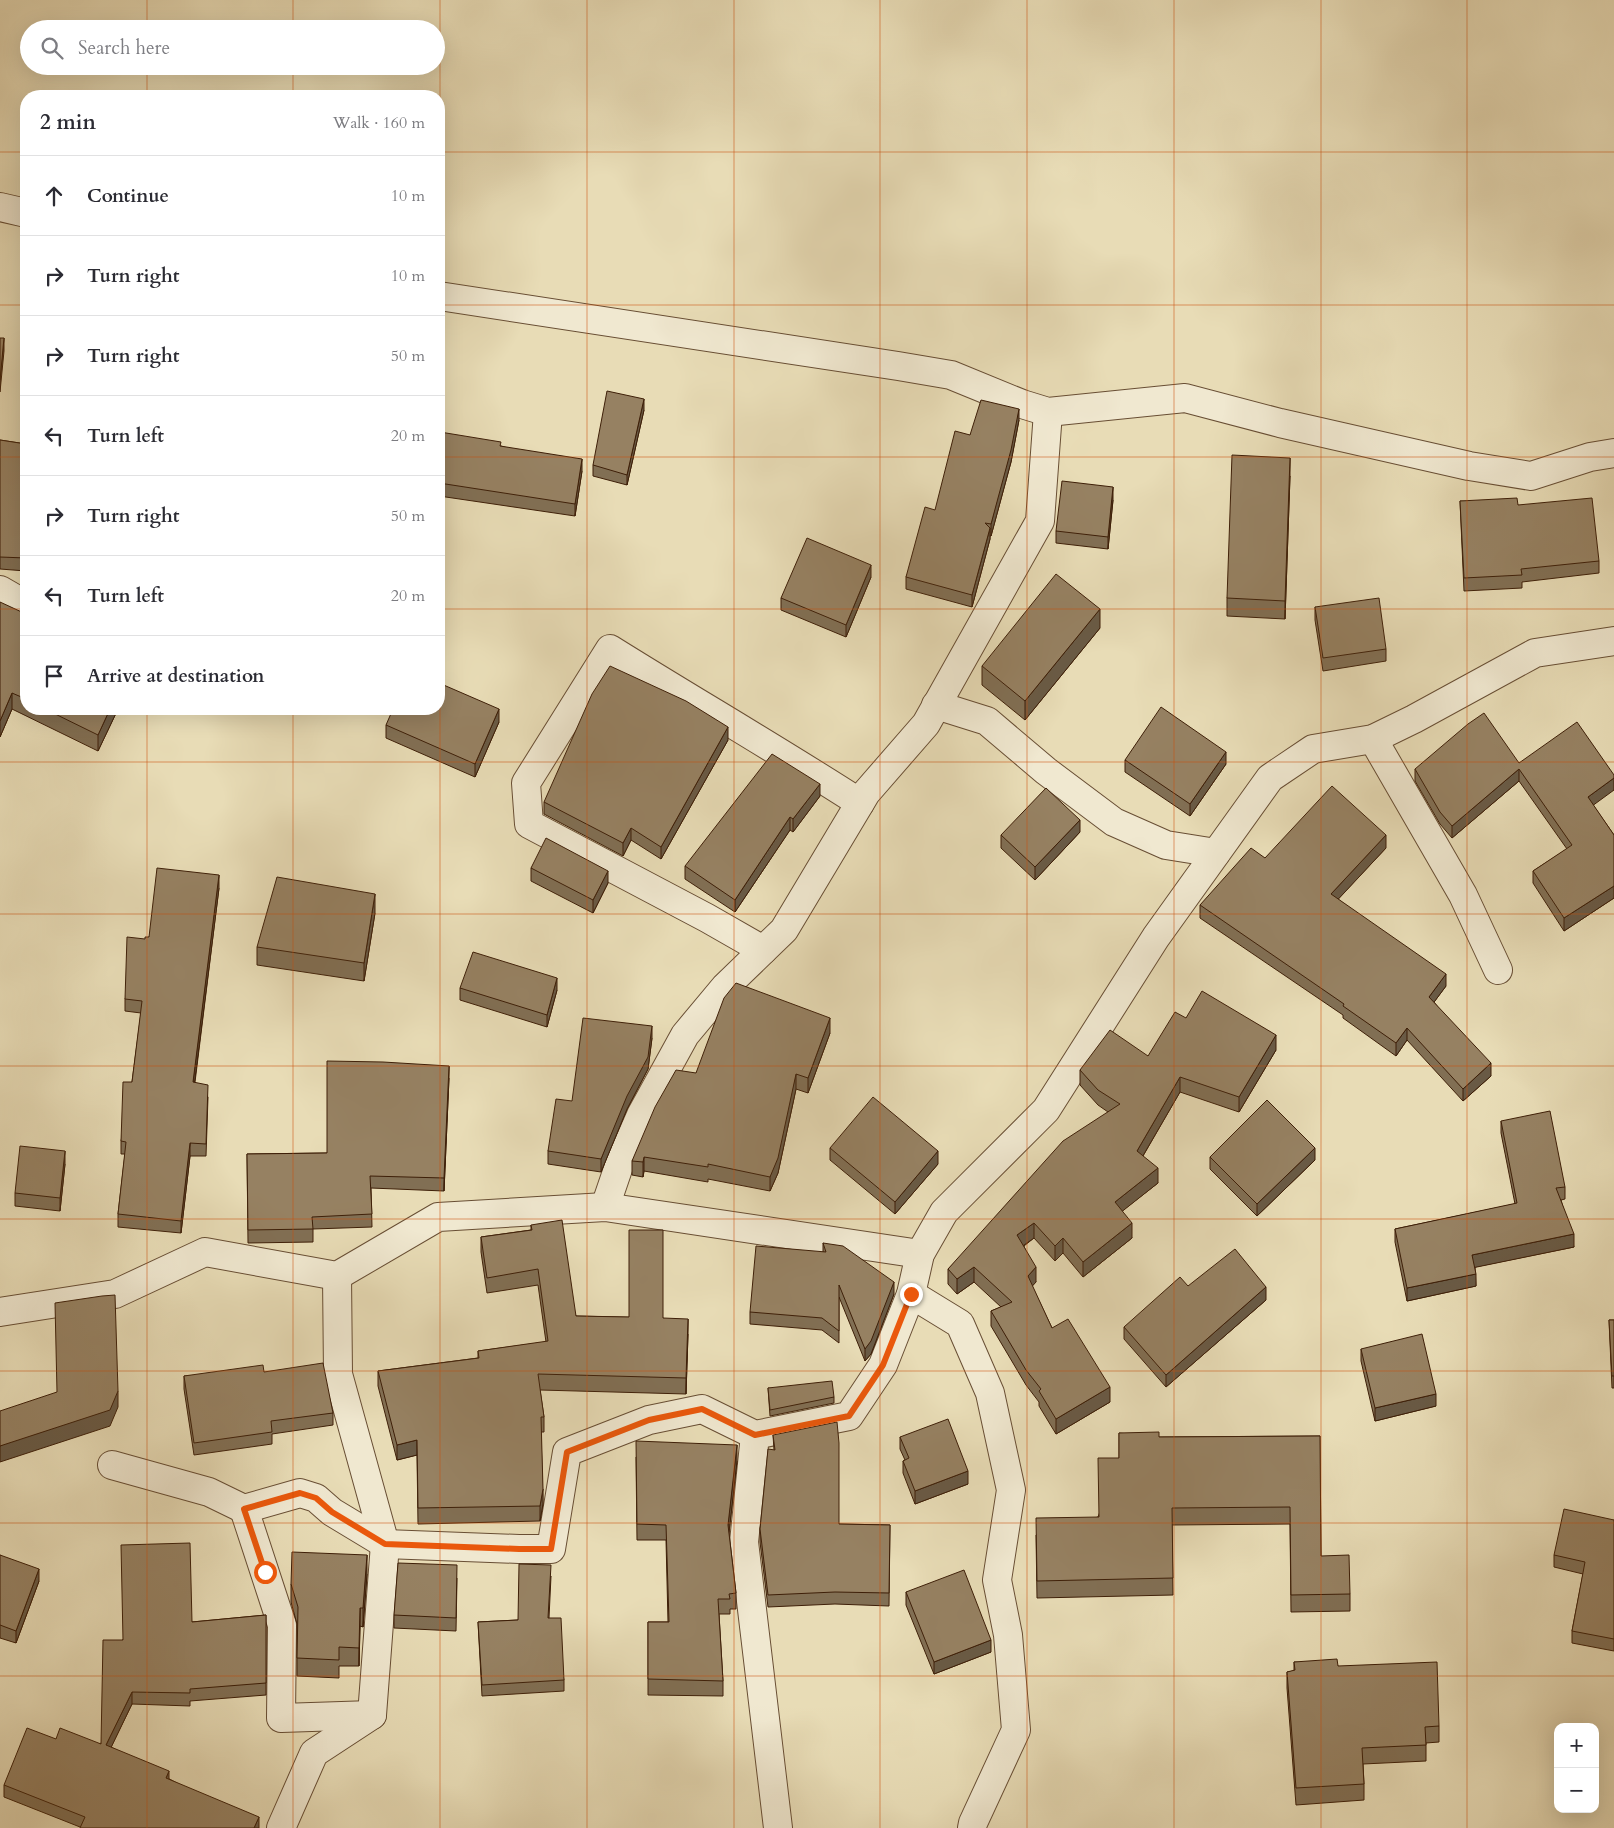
<!DOCTYPE html>
<html lang="en">
<head>
<meta charset="utf-8">
<style>
	body { margin:0; font-family:Cardo,serif; background:#f2f2f3; color:#2b2b33 }
	.controls { position:absolute; right:15px; bottom:15px; display:grid; overflow:hidden; border-radius:10px; box-shadow:0 5px 20px #0002 }
	.controls button { width:45px; height:45px; display:grid; place-items:center; padding:0; border:0; border-bottom:1px solid #e1e1e2; background:#fff; color:#2b2b33; font:25px sans-serif }
	.stop { position:absolute; width:15px; height:15px; margin:-11px; border:4px solid #ea580c; border-radius:50%; background:#fff }
	.stop.end { background:#ea580c; border-color:#fff; box-shadow:0 1px 5px #0008 }
	.list { margin:0; padding:0; list-style:none }
	h2 { display:flex; justify-content:space-between; align-items:center; height:65px; margin:0; padding:0 20px; font-size:21px }
	h2 small { font-size:16px; font-weight:400; color:#7c7c81 }
	.list li { display:grid; grid-template-columns:32px 1fr auto; gap:15px; align-items:center; box-sizing:border-box; height:80px; padding:0 20px; border-top:1px solid #e1e1e2 }
	.list b { display:block; font-size:19px; white-space:nowrap }
	.list em { font-size:16px; font-style:normal; color:#7c7c81 }
	.icon { flex:none; width:28px; height:28px; fill:none; stroke:currentColor; stroke-width:2; stroke-linecap:round; stroke-linejoin:round }
	.map { position:relative; flex:none; width:1614px; height:1828px; overflow:hidden }
	.search { position:absolute; background:#fff; box-shadow:0 5px 20px #0002; left:20px; top:20px; width:425px; height:55px; display:flex; align-items:center; gap:12px; box-sizing:border-box; padding:0 18px; border-radius:28px; color:#7c7c81; font-size:19px }
	.panel { position:absolute; background:#fff; box-shadow:0 5px 20px #0002; left:20px; top:90px; width:425px; height:625px; border-radius:20px }
	.map>svg:first-child { display:block }
</style>
</head>
<body>
<div class="map">
<svg width="1614" height="1828" viewBox="0 0 1614 1828">
	<rect width="100%" height="100%" fill="#e8dcb6"/>
	<filter id="stains"><feTurbulence type="fractalNoise" baseFrequency=".004" numOctaves="4"/><feColorMatrix values="0 0 0 0 .2 0 0 0 0 .09 0 0 0 0 .02 0 0 0 .5 -.17"/></filter>
	<radialGradient id="worn" r=".72"><stop offset=".6" stop-color="#630" stop-opacity="0"/><stop offset="1" stop-color="#630" stop-opacity=".3"/></radialGradient>
	<g fill="none" stroke-linecap="round" stroke-linejoin="round">
		<defs>
			<g id="minor">
				<polyline points="0,207 26,213"/>
				<polyline points="439,296 898,366 951,375 1022,404 1048,412 1185,398 1280,423 1469,466 1531,476 1590,457 1614,453"/>
				<polyline points="0,590 26,605"/>
				<polyline points="936,705 987,721 1046,771 1114,822 1166,845 1216,853"/>
				<polyline points="1373,739 1463,895 1498,970"/>
				<path d="M763,950L707,918L529,824L526,783L610,649C693,701 778,750 860,803"/>
				<polyline points="605,1207 620,1163 641,1115 685,1035 725,987 784,930 866,793 926,724 1040,521 1048,412"/>
				<polyline points="911,1294 960,1324 990,1393 1011,1490 997,1580 1008,1635 1016,1730 973,1823 972,1828"/>
				<polyline points="0,1312 115,1294 205,1252 337,1276 438,1217 605,1207 920,1254"/>
				<polyline points="755,1435 744,1542 778,1828"/>
				<polyline points="112,1465 209,1492 244,1509 300,1493 316,1498 332,1512 385,1544 519,1549 551,1549 567,1452 649,1420 702,1409 755,1435 849,1416 883,1365 911,1294 920,1254 944,1212 1046,1110 1156,937 1270,778 1313,749 1373,739 1414,719 1535,653 1614,641"/>
				<polyline points="244,1509 282,1625 281,1718 372,1715"/>
				<polyline points="281,1828 314,1753 372,1715 385,1544 338,1374 337,1276"/>
			</g>
		</defs>
		<!-- minor casing -->
		<use href="#minor" stroke="#684e34" stroke-width="30"/>
		<!-- minor -->
		<use href="#minor" stroke="#f0e8d0" stroke-width="28"/>
	</g>
	<!-- wall -->
	<g fill="#816f54" stroke="#3e1f08">
		<polygon points="644,410 627,485 593,476 593,465"/>
		<polygon points="1019,420 1011,462 991,536 990,536 990,539 972,607 906,589 906,577 970,435"/>
		<polygon points="439,438 501,446 582,471 575,516 439,496"/>
		<polygon points="0,440 26,444 26,492 24,505 26,505 26,571 0,569"/>
		<polygon points="1290,476 1285,619 1227,616 1227,598"/>
		<polygon points="1113,500 1108,549 1056,543 1056,531"/>
		<polygon points="1460,501 1518,505 1599,561 1599,573 1522,582 1522,588 1464,591"/>
		<polygon points="871,577 846,637 781,610 781,598"/>
		<polygon points="1315,607 1386,649 1386,661 1323,671 1315,620"/>
		<polygon points="26,614 26,709 118,709 98,751 12,709 0,737"/>
		<polygon points="1100,628 1025,720 982,685 982,666"/>
		<polygon points="499,722 475,777 386,738 386,725"/>
		<polygon points="728,740 661,859 631,840 623,856 544,814 544,802"/>
		<polygon points="1125,760 1226,764 1190,816 1125,772"/>
		<polygon points="1519,763 1593,805 1614,835 1614,898 1564,931 1533,883 1533,871 1567,849 1519,781 1452,838 1440,824 1415,781 1415,769"/>
		<polygon points="820,796 793,832 790,830 735,912 685,879 685,866"/>
		<polygon points="1080,832 1035,880 1001,848 1001,835"/>
		<polygon points="1386,848 1338,899 1446,986 1434,1002 1491,1076 1463,1101 1407,1040 1396,1056 1343,1018 1343,1015 1200,918 1200,905 1265,858"/>
		<polygon points="531,868 608,883 593,913 531,881"/>
		<polygon points="219,888 195,1082 208,1097 206,1156 190,1156 181,1233 118,1227 118,1214 125,1154 121,1154 121,1141 132,1082 141,1013 125,1011 125,999 145,939 149,937"/>
		<polygon points="375,913 364,981 257,965 257,947"/>
		<polygon points="460,988 557,990 547,1027 460,1000"/>
		<polygon points="1186,1018 1276,1050 1239,1112 1180,1092 1143,1156 1158,1183 1122,1211 1132,1238 1083,1277 1063,1253 1055,1261 1034,1238 1024,1246 1036,1282 1032,1286 1052,1328 1110,1402 1056,1434 1039,1406 1039,1402 1026,1385 991,1326 991,1311 1001,1307 974,1282 957,1294 948,1284 948,1269 1108,1112 1098,1105 1080,1085 1080,1070 1148,1056"/>
		<polygon points="830,1033 808,1093 796,1089 778,1173 770,1191 708,1179 708,1182 644,1171 643,1177 632,1175 632,1161 696,1073"/>
		<polygon points="652,1038 648,1069 627,1109 601,1172 548,1164 548,1151 572,1101"/>
		<polygon points="449,1078 444,1191 371,1188 372,1227 313,1229 313,1242 248,1243 247,1154 327,1153"/>
		<polygon points="1501,1121 1565,1187 1565,1199 1561,1200 1574,1247 1475,1267 1476,1286 1407,1301 1395,1242 1395,1229 1515,1204 1501,1133"/>
		<polygon points="830,1148 938,1164 895,1214 830,1160"/>
		<polygon points="1210,1157 1315,1160 1257,1216 1210,1169"/>
		<polygon points="65,1164 60,1211 15,1206 15,1193"/>
		<polygon points="531,1225 576,1316 663,1318 688,1334 686,1394 540,1390 544,1417 544,1432 541,1432 543,1504 540,1521 418,1524 417,1455 397,1460 378,1386 378,1371 478,1358 478,1351 546,1342 538,1285 487,1293 481,1252 481,1237 531,1230"/>
		<polygon points="823,1243 894,1294 871,1354 865,1361 839,1297 839,1343 822,1330 750,1324 750,1312 823,1252"/>
		<polygon points="1188,1286 1266,1300 1166,1387 1124,1339 1124,1327"/>
		<polygon points="1609,1320 1614,1320 1614,1388 1612,1388"/>
		<polygon points="1361,1349 1436,1406 1375,1421 1361,1361"/>
		<polygon points="264,1372 333,1413 333,1425 272,1434 272,1444 194,1455 184,1389 184,1376"/>
		<polygon points="768,1388 834,1397 834,1403 770,1416"/>
		<polygon points="1119,1433 1159,1437 1320,1436 1321,1556 1350,1594 1350,1611 1291,1612 1290,1524 1172,1525 1173,1595 1037,1598 1036,1535 1098,1517 1119,1458"/>
		<polygon points="773,1435 839,1524 890,1525 889,1606 835,1604 768,1607 760,1542 760,1529 774,1450"/>
		<polygon points="900,1437 968,1484 915,1504 903,1473 903,1461 905,1460 900,1449"/>
		<polygon points="636,1457 737,1461 729,1533 736,1593 736,1609 730,1609 730,1614 719,1614 723,1681 723,1696 648,1695 648,1622 668,1622 666,1540 637,1540"/>
		<polygon points="1614,1520 1614,1651 1572,1643 1572,1631 1583,1574 1554,1567 1554,1555"/>
		<polygon points="0,1555 39,1581 16,1643 0,1638"/>
		<polygon points="367,1574 363,1627 360,1626 359,1666 339,1666 339,1678 297,1676 297,1624 291,1602 291,1584"/>
		<polygon points="551,1576 549,1618 564,1680 564,1691 482,1696 478,1622 518,1620"/>
		<polygon points="457,1578 456,1631 394,1628 394,1615"/>
		<polygon points="906,1592 991,1652 934,1674 906,1605"/>
		<polygon points="266,1615 266,1695 190,1701 190,1706 132,1704 111,1747 259,1828 80,1827 4,1797 4,1785 56,1739 101,1744 122,1640 192,1622"/>
		<polygon points="1294,1662 1338,1666 1439,1726 1439,1742 1426,1743 1426,1761 1363,1764 1364,1784 1364,1800 1296,1805 1287,1688 1287,1672 1294,1671"/>
	</g>
	<!-- shaded-wall -->
	<g fill="#695a45" stroke="#3e1f08">
		<polygon points="4,338 4,351 0,392 0,380"/>
		<polygon points="644,399 644,410 627,485 627,475"/>
		<polygon points="1019,409 1019,420 1011,462 991,536 991,524"/>
		<polygon points="1290,458 1290,476 1285,619 1285,601"/>
		<polygon points="582,459 582,471 575,516 575,504"/>
		<polygon points="26,480 26,492 22,517 22,505"/>
		<polygon points="1113,487 1113,500 1108,549 1108,537"/>
		<polygon points="990,528 990,539 972,607 972,595"/>
		<polygon points="871,565 871,577 846,637 846,625"/>
		<polygon points="1100,609 1100,628 1025,720 1025,701"/>
		<polygon points="12,693 12,709 0,737 0,721"/>
		<polygon points="110,709 118,709 98,751 98,735"/>
		<polygon points="499,709 499,722 475,777 475,764"/>
		<polygon points="728,727 728,740 661,859 661,847"/>
		<polygon points="1226,752 1226,764 1190,816 1190,804"/>
		<polygon points="1519,769 1519,781 1452,838 1452,826"/>
		<polygon points="1614,778 1614,790 1588,809 1588,797"/>
		<polygon points="820,784 820,796 793,832 793,819"/>
		<polygon points="790,817 790,830 735,912 735,900"/>
		<polygon points="1080,820 1080,832 1035,880 1035,867"/>
		<polygon points="631,828 631,840 623,856 623,843"/>
		<polygon points="1386,835 1386,848 1331,907 1331,894"/>
		<polygon points="608,871 608,883 593,913 593,900"/>
		<polygon points="219,875 219,888 193,1094 193,1082"/>
		<polygon points="1614,886 1614,898 1564,931 1564,918"/>
		<polygon points="375,894 375,913 364,981 364,963"/>
		<polygon points="1446,974 1446,986 1429,1009 1429,997"/>
		<polygon points="557,978 557,990 547,1027 547,1015"/>
		<polygon points="830,1018 830,1033 808,1093 808,1078"/>
		<polygon points="652,1026 652,1038 648,1069 627,1109 601,1172 601,1159"/>
		<polygon points="1407,1028 1407,1040 1396,1056 1396,1043"/>
		<polygon points="1276,1035 1276,1050 1239,1112 1239,1097"/>
		<polygon points="1491,1063 1491,1076 1463,1101 1463,1089"/>
		<polygon points="449,1066 449,1078 444,1191 444,1178"/>
		<polygon points="796,1074 796,1089 778,1173 770,1191 770,1177"/>
		<polygon points="1180,1077 1180,1092 1137,1166 1137,1151"/>
		<polygon points="190,1143 190,1156 181,1233 181,1221"/>
		<polygon points="1315,1148 1315,1160 1257,1216 1257,1204"/>
		<polygon points="65,1151 65,1164 60,1211 60,1198"/>
		<polygon points="938,1151 938,1164 895,1214 895,1202"/>
		<polygon points="644,1157 644,1171 643,1177 643,1162"/>
		<polygon points="1158,1168 1158,1183 1115,1217 1115,1202"/>
		<polygon points="1034,1223 1034,1238 1017,1250 1017,1235"/>
		<polygon points="1132,1223 1132,1238 1083,1277 1083,1262"/>
		<polygon points="1574,1234 1574,1247 1472,1268 1472,1255"/>
		<polygon points="1063,1238 1063,1253 1055,1261 1055,1246"/>
		<polygon points="974,1267 974,1282 957,1294 957,1279"/>
		<polygon points="1036,1267 1036,1282 1028,1291 1028,1276"/>
		<polygon points="1476,1274 1476,1286 1407,1301 1407,1288"/>
		<polygon points="894,1282 894,1294 871,1354 865,1361 865,1349"/>
		<polygon points="1266,1287 1266,1300 1166,1387 1166,1375"/>
		<polygon points="688,1319 688,1334 686,1394 686,1378"/>
		<polygon points="1110,1387 1110,1402 1056,1434 1056,1419"/>
		<polygon points="118,1391 118,1407 110,1426 0,1462 0,1446"/>
		<polygon points="1436,1394 1436,1406 1375,1421 1375,1408"/>
		<polygon points="417,1440 417,1455 397,1460 397,1445"/>
		<polygon points="737,1445 737,1461 728,1541 728,1525"/>
		<polygon points="968,1471 968,1484 915,1504 915,1491"/>
		<polygon points="543,1489 543,1504 540,1521 540,1506"/>
		<polygon points="367,1555 367,1574 363,1627 363,1608"/>
		<polygon points="39,1569 39,1581 16,1643 16,1631"/>
		<polygon points="360,1608 360,1626 359,1666 359,1648"/>
		<polygon points="991,1640 991,1652 934,1674 934,1662"/>
		<polygon points="132,1692 132,1704 106,1758 106,1745"/>
		<polygon points="169,1771 169,1783 166,1778"/>
		<polygon points="259,1817 259,1828 254,1828"/>
	</g>
	<!-- building -->
	<g fill="#968162" stroke="#3e1f08">
		<polygon points="0,338 4,338 0,380"/>
		<polygon points="607,391 644,399 627,475 593,465"/>
		<polygon points="981,400 1019,409 1011,450 991,524 985,523 990,528 972,595 906,577 925,507 935,510 955,431 970,435"/>
		<polygon points="440,432 501,442 500,446 582,459 575,504 439,483 439,438"/>
		<polygon points="0,440 26,444 26,480 22,505 26,505 26,558 0,557"/>
		<polygon points="1232,455 1290,458 1285,601 1227,598"/>
		<polygon points="1062,481 1113,487 1108,537 1056,531"/>
		<polygon points="1517,498 1518,505 1592,498 1599,561 1521,569 1522,575 1464,578 1460,501"/>
		<polygon points="807,538 871,565 846,625 781,598"/>
		<polygon points="1056,574 1100,609 1025,701 982,666"/>
		<polygon points="1379,598 1386,649 1323,658 1315,607"/>
		<polygon points="0,602 26,614 26,699 12,693 0,721"/>
		<polygon points="610,666 686,701 728,727 661,847 631,828 623,843 544,802 592,694"/>
		<polygon points="439,683 499,709 475,764 386,725 393,709 439,709"/>
		<polygon points="1161,707 1226,752 1190,804 1125,760"/>
		<polygon points="45,709 110,709 98,735"/>
		<polygon points="1484,713 1519,763 1577,722 1614,775 1614,778 1588,797 1614,835 1614,886 1564,918 1533,871 1572,845 1519,769 1452,826 1440,812 1415,769 1468,724"/>
		<polygon points="772,754 820,784 793,819 790,817 735,900 685,866"/>
		<polygon points="1332,786 1386,835 1331,894 1446,974 1429,997 1491,1063 1463,1089 1407,1028 1396,1043 1343,1006 1344,1004 1200,905 1251,848 1265,858"/>
		<polygon points="1046,788 1080,820 1035,867 1001,835"/>
		<polygon points="546,838 608,871 593,900 531,868"/>
		<polygon points="157,868 219,875 193,1082 208,1085 206,1144 190,1143 181,1221 118,1214 126,1142 121,1141 123,1082 132,1082 142,1001 125,999 127,937 145,939 145,937 149,937"/>
		<polygon points="277,877 375,894 364,963 257,947"/>
		<polygon points="473,952 557,978 547,1015 460,988"/>
		<polygon points="736,983 830,1018 808,1078 796,1074 778,1158 770,1177 708,1164 708,1167 644,1157 643,1162 632,1161 655,1107 676,1070 696,1073 724,998"/>
		<polygon points="1202,991 1276,1035 1239,1097 1180,1077 1137,1151 1158,1168 1115,1202 1132,1223 1083,1262 1063,1238 1055,1246 1034,1223 1017,1235 1036,1267 1028,1276 1052,1328 1068,1319 1110,1387 1056,1419 1039,1391 1041,1389 1026,1370 991,1311 1012,1302 974,1267 957,1279 948,1269 1063,1141 1120,1104 1098,1090 1080,1070 1110,1030 1148,1056 1175,1012 1186,1018"/>
		<polygon points="583,1018 652,1026 648,1057 627,1096 601,1159 548,1151 556,1099 572,1101"/>
		<polygon points="327,1061 383,1062 449,1066 444,1178 370,1176 372,1214 312,1217 313,1229 248,1230 247,1154 327,1153"/>
		<polygon points="873,1097 938,1151 895,1202 830,1148"/>
		<polygon points="1267,1100 1315,1148 1257,1204 1210,1157"/>
		<polygon points="1550,1111 1565,1187 1556,1188 1574,1234 1472,1255 1476,1274 1407,1288 1395,1229 1517,1203 1501,1121"/>
		<polygon points="20,1146 65,1151 60,1198 15,1193"/>
		<polygon points="562,1220 576,1316 629,1317 629,1230 663,1230 663,1318 688,1319 686,1378 538,1374 544,1417 541,1417 543,1489 540,1506 418,1508 417,1440 397,1445 378,1371 479,1358 478,1351 548,1341 538,1269 487,1278 481,1237 532,1230 531,1225"/>
		<polygon points="823,1243 843,1246 894,1282 871,1341 865,1349 839,1285 839,1331 822,1318 750,1312 756,1246 826,1252"/>
		<polygon points="1235,1249 1266,1287 1166,1375 1124,1327 1180,1277 1188,1286"/>
		<polygon points="115,1295 118,1391 110,1410 0,1446 0,1411 57,1392 55,1303 102,1296"/>
		<polygon points="1609,1320 1614,1320 1614,1376 1612,1376"/>
		<polygon points="1422,1334 1436,1394 1375,1408 1361,1349"/>
		<polygon points="323,1363 333,1413 271,1421 272,1432 194,1443 184,1376 263,1365 264,1372"/>
		<polygon points="832,1381 834,1397 770,1410 768,1388"/>
		<polygon points="948,1419 968,1471 915,1491 903,1461 909,1458 900,1437"/>
		<polygon points="837,1422 839,1443 839,1524 890,1525 889,1593 835,1592 768,1595 760,1529 768,1449 775,1450 773,1435"/>
		<polygon points="1159,1432 1159,1437 1320,1436 1321,1556 1349,1555 1350,1594 1291,1595 1290,1507 1172,1508 1173,1578 1037,1581 1036,1518 1099,1517 1098,1458 1119,1458 1119,1433"/>
		<polygon points="636,1441 737,1445 728,1525 736,1593 729,1594 730,1599 718,1599 723,1681 648,1679 648,1622 669,1622 666,1525 637,1524"/>
		<polygon points="1564,1509 1614,1520 1614,1639 1572,1631 1585,1562 1554,1555"/>
		<polygon points="190,1543 192,1622 266,1615 266,1683 190,1689 190,1693 132,1692 106,1745 169,1771 166,1778 259,1817 254,1828 80,1828 85,1817 4,1785 27,1728 56,1739 60,1728 101,1744 103,1640 123,1640 121,1545"/>
		<polygon points="292,1552 367,1555 363,1608 360,1608 359,1648 339,1647 339,1660 297,1658 298,1607 291,1584"/>
		<polygon points="0,1555 39,1569 16,1631 0,1625"/>
		<polygon points="398,1563 457,1565 456,1618 394,1615"/>
		<polygon points="519,1564 551,1565 548,1618 561,1618 564,1680 482,1685 478,1622 518,1620"/>
		<polygon points="964,1570 991,1640 934,1662 906,1592"/>
		<polygon points="1337,1659 1338,1666 1437,1662 1439,1726 1425,1727 1426,1745 1362,1748 1364,1784 1296,1788 1287,1672 1295,1670 1294,1662"/>
	</g>
	<g fill="none" stroke-linecap="round" stroke-linejoin="round">
		<!-- route -->
		<polyline stroke="#ea580c" stroke-width="6" points="265,1572 244,1509 300,1493 316,1498 332,1512 385,1544 519,1549 551,1549 567,1452 649,1420 702,1409 755,1435 849,1416 883,1365 911,1294"/>
	</g>
	<!-- grid -->
	<path fill="none" stroke="#ce500b" stroke-width="1" stroke-opacity="0.55" d="M147,0V29M293,0V29M440,0V1828M587,0V1828M734,0V1828M880,0V1828M1027,0V1828M1174,0V1828M1321,0V1828M1467,0V1828M147,66V96M293,66V96M0,152H26M439,152H1614M0,305H26M439,305H1614M0,457H26M439,457H1614M0,609H26M439,609H1614M147,709V1828M293,709V1828M0,762H1614M0,914H1614M0,1066H1614M0,1219H1614M0,1371H1614M0,1523H1614M0,1676H1614"/>
	<rect width="100%" height="100%" filter="url(#stains)"/>
	<rect width="100%" height="100%" fill="url(#worn)"/>
</svg>
<div class="controls">
<button>+</button>
<button>−</button>
</div>
<div class="stop" style="left:265px;top:1572px"></div>
<div class="stop end" style="left:911px;top:1294px"></div>
<div class="search"><svg class="icon" aria-label="search" viewBox="0 0 24 24"><circle cx="10" cy="10" r="6"/><path d="M15 15l6 6"/></svg>Search here</div>
<section class="panel">
<h2>2 min<small>Walk · 160 m</small></h2>
<ul class="list">
<li><svg class="icon" aria-label="ahead" viewBox="0 0 24 24"><path d="M12 20V5M6 11l6-6 6 6"/></svg><div><b>Continue</b></div><em>10 m</em></li>
<li><svg class="icon" aria-label="right" viewBox="0 0 24 24"><path d="M7 20v-9h11M14 6l5 5-5 5"/></svg><div><b>Turn right</b></div><em>10 m</em></li>
<li><svg class="icon" aria-label="right" viewBox="0 0 24 24"><path d="M7 20v-9h11M14 6l5 5-5 5"/></svg><div><b>Turn right</b></div><em>50 m</em></li>
<li><svg class="icon" aria-label="left" viewBox="0 0 24 24"><path d="M17 20v-9H6M10 6l-5 5 5 5"/></svg><div><b>Turn left</b></div><em>20 m</em></li>
<li><svg class="icon" aria-label="right" viewBox="0 0 24 24"><path d="M7 20v-9h11M14 6l5 5-5 5"/></svg><div><b>Turn right</b></div><em>50 m</em></li>
<li><svg class="icon" aria-label="left" viewBox="0 0 24 24"><path d="M17 20v-9H6M10 6l-5 5 5 5"/></svg><div><b>Turn left</b></div><em>20 m</em></li>
<li><svg class="icon" aria-label="arrive" viewBox="0 0 24 24"><path d="M6 21V4h12l-3 4 3 4H6"/></svg><div><b>Arrive at destination</b></div></li>
</ul>
</section>
</div>
</body>
</html>
